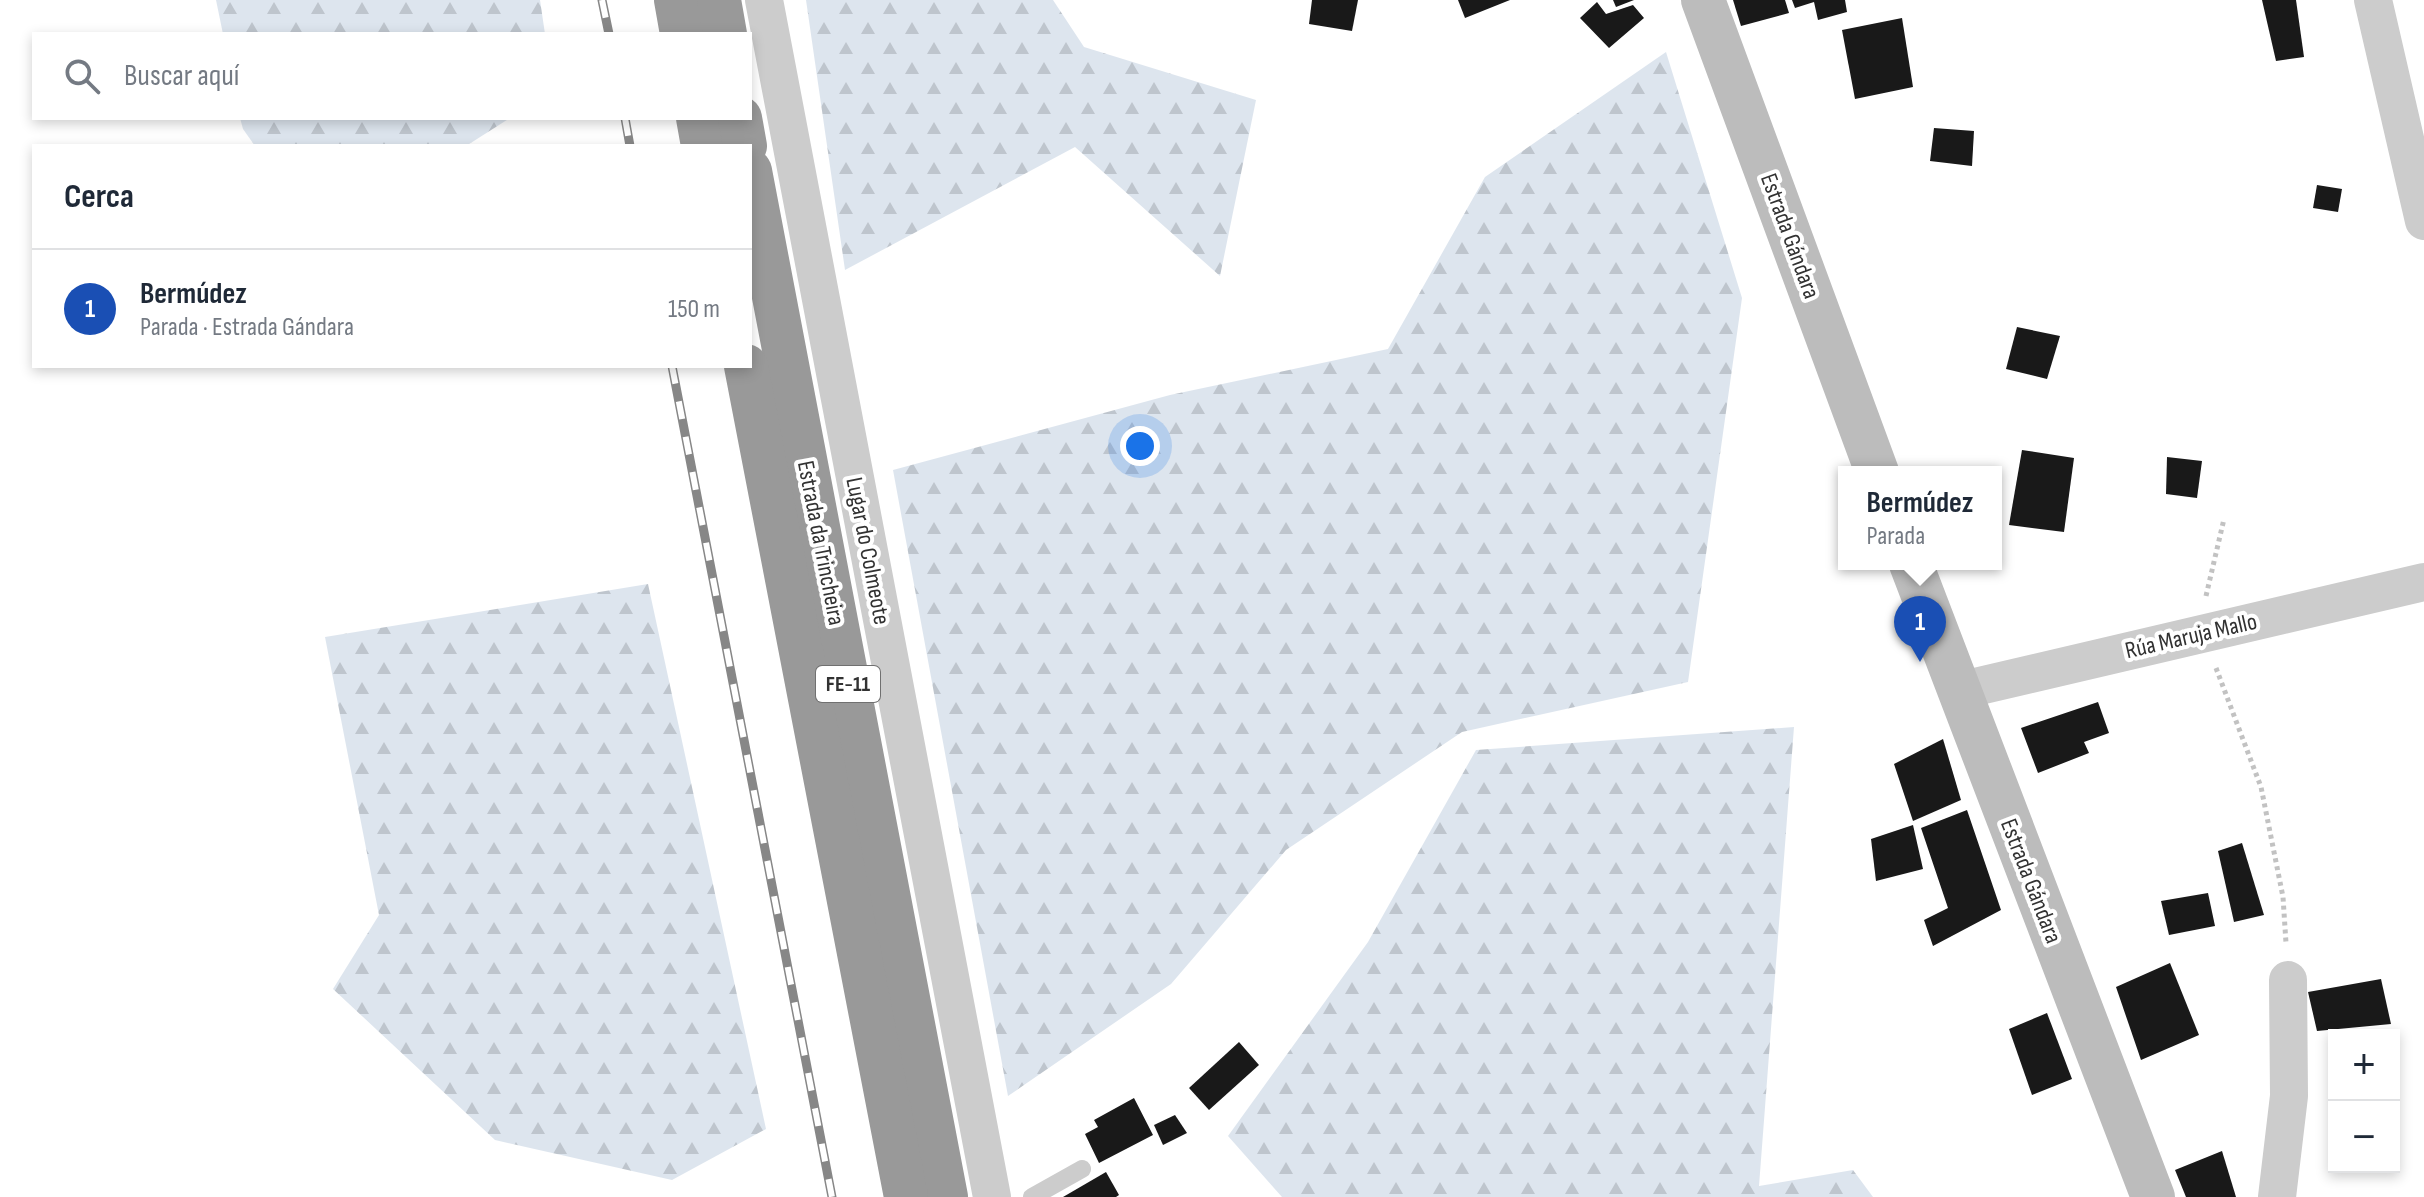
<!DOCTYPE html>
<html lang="es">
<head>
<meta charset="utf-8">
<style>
	body { margin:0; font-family:"Sofia Sans Condensed",sans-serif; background:#f2f2f3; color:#1f2937 }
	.controls { position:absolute; right:24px; bottom:24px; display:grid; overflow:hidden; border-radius:0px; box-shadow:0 4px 12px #0003 }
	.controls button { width:72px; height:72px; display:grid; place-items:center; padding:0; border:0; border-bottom:2px solid #e0e1e3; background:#fff; color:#1f2937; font:40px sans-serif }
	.you { position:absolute; left:1140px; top:446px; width:28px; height:28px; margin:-20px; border:6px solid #fff; border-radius:50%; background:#1a73e8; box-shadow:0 0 0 12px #1a73e833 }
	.badge { display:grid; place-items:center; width:52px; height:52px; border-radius:50%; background:#0b8043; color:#fff; font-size:26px; font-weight:700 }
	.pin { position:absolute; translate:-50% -66px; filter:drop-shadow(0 2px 4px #0008) }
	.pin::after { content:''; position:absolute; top:42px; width:28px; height:24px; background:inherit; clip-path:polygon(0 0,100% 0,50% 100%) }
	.popup { position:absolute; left:1838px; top:466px; width:164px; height:104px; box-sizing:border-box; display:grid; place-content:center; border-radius:0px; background:#fff; filter:drop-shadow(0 2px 6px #0005); font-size:26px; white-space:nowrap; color:#747a83 }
	.popup b { font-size:30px; color:#1f2937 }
	.popup::after { content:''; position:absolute; left:50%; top:100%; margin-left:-16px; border:16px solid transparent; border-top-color:#fff }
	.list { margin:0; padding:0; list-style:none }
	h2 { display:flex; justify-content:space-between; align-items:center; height:104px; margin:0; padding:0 32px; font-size:34px }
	h2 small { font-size:26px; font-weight:400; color:#747a83 }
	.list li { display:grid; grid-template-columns:52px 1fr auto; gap:24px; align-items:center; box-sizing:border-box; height:120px; padding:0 32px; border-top:2px solid #e0e1e3 }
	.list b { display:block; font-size:30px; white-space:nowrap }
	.list p { margin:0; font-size:26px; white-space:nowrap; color:#747a83 }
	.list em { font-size:26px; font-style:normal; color:#747a83 }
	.icon { flex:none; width:44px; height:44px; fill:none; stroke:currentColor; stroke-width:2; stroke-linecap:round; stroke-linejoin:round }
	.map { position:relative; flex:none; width:2424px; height:1197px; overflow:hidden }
	.search { position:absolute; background:#fff; box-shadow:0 4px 12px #0003; left:32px; top:32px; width:720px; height:88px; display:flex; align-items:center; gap:20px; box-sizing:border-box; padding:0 28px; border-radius:0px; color:#747a83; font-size:30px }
	.panel { position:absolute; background:#fff; box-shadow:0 4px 12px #0003; left:32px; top:144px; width:720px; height:224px; border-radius:0px }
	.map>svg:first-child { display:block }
</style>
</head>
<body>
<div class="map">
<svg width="2424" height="1197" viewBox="0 0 2424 1197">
	<defs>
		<pattern id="forest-firs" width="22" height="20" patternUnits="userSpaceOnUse" patternTransform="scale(2)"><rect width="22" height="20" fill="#dde5ee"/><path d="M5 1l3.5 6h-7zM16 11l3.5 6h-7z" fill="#bec5cd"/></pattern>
	</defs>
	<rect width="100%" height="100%" fill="#fff"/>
	<!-- forest -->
	<g fill="url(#forest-firs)">
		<polygon points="216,0 540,0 545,34 223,34"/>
		<polygon points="806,0 1053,0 1084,47 1256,100 1220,276 1075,147 845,270"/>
		<polygon points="1666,52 1742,298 1688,682 1462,732 1286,850 1171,984 1008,1096 893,470 1170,395 1388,349 1485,177"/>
		<polygon points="240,118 510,118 466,146 255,146 243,129"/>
		<polygon points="648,584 766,1129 672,1180 495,1140 333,989 379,915 325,637"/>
		<polygon points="1794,727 1759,1186 1853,1170 1873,1197 1282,1197 1228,1136 1368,942 1476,750"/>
	</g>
	<!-- building -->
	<g fill="#191919">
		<polygon points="1312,0 1358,0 1352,31 1309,24"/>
		<polygon points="1458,0 1510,0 1465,18"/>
		<polygon points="1613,0 1634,0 1616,7"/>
		<polygon points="1733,0 1785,0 1789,13 1741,26"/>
		<polygon points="1792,0 1845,0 1847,12 1818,20 1814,2 1795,8"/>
		<polygon points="2262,0 2296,0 2304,57 2276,61"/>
		<polygon points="1597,2 1606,14 1633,5 1644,18 1609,48 1580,18"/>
		<polygon points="1902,18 1913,87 1855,99 1842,30"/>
		<polygon points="1934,128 1974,131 1972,166 1930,161"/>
		<polygon points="2317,185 2342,189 2338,212 2313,208"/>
		<polygon points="2017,327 2060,336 2047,379 2006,369"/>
		<polygon points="2022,450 2074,458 2064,532 2009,525"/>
		<polygon points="2167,457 2202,461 2197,498 2166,494"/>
		<polygon points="2098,702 2109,733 2084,742 2089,753 2038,773 2021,728"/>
		<polygon points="1943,739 1961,800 1913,821 1894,764"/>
		<polygon points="1967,810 2001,910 1933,946 1924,920 1948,908 1921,828"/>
		<polygon points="1913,825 1923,869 1876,881 1871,839"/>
		<polygon points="2242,843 2264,915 2234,922 2218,851"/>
		<polygon points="2208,893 2215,926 2169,935 2161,901"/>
		<polygon points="2170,963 2199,1035 2141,1060 2116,987"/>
		<polygon points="2381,979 2391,1024 2317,1031 2308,992"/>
		<polygon points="2047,1013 2072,1079 2032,1095 2009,1029"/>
		<polygon points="1239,1042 1259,1065 1209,1110 1189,1088"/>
		<polygon points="1134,1098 1153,1135 1099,1163 1085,1134 1098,1127 1094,1120"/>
		<polygon points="1175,1115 1187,1133 1163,1145 1154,1125"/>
		<polygon points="2222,1151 2236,1197 2186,1197 2175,1170"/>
		<polygon points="1106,1172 1119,1195 1116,1197 1063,1197"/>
	</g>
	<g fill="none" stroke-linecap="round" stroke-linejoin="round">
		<!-- path -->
		<g stroke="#c2c2c2" stroke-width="5" stroke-dasharray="4 4" stroke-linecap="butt">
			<polyline points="2206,596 2224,519"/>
			<polyline points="2216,668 2261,787 2283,897 2286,943"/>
		</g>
		<!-- lane -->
		<polyline stroke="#ccc" stroke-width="18" points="1032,1197 1082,1169"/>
		<!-- street -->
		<g stroke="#ccc" stroke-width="38">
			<polyline points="764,0 992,1197"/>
			<polyline points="2373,0 2424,221"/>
			<polyline points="1958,691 2424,582"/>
			<polyline points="2277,1197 2289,1096 2288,980"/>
		</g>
		<!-- secondary -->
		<g stroke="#bcbcbc" stroke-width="44">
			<polyline points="1703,0 1877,472"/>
			<polyline points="1911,564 2153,1197"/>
		</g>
		<!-- highway -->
		<g stroke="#999" stroke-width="44">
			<polyline points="676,0 682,34"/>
			<polyline points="719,0 725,34"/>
			<polyline points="698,118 703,146"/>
			<polyline points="740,118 745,146"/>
			<polyline points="750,171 946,1197"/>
			<polyline points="746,366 906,1197"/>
		</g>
		<defs>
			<g id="rail">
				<polyline points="602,0 609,34"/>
				<polyline points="625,118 630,146"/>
				<polyline points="672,366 832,1197"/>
			</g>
		</defs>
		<!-- rail casing -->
		<use href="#rail" stroke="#878787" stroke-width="9"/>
		<!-- rail -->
		<use href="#rail" stroke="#fff" stroke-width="6" stroke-dasharray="18" stroke-linecap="butt"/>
	</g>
	<g text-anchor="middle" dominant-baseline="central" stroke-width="8" stroke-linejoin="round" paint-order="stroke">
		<!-- shield labels -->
		<rect fill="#fff" stroke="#707070" stroke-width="2" x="816" y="666" width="64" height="36" rx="6"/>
		<g font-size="22" font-weight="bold" fill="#323232">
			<text x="848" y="684">FE-11</text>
		</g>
		<!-- street labels -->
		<g font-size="24" fill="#323232" stroke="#fff">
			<text transform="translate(1790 236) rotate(70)">Estrada Gándara</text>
			<text transform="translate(821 543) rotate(79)">Estrada da Trincheira</text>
			<text transform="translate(868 551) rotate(79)">Lugar do Colmeote</text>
			<text transform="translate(2191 636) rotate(-13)">Rúa Maruja Mallo</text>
			<text transform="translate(2031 881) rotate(69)">Estrada Gándara</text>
		</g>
	</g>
</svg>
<div class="controls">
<button>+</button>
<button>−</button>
</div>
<div class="you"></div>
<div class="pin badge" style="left:1920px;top:662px;background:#1a4fb4">1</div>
<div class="popup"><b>Bermúdez</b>Parada</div>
<div class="search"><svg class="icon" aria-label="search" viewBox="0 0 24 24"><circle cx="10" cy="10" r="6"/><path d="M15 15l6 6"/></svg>Buscar aquí</div>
<section class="panel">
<h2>Cerca<small></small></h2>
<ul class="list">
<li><span class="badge" style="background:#1a4fb4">1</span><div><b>Bermúdez</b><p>Parada · Estrada Gándara</p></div><em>150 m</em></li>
</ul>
</section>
</div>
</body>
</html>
